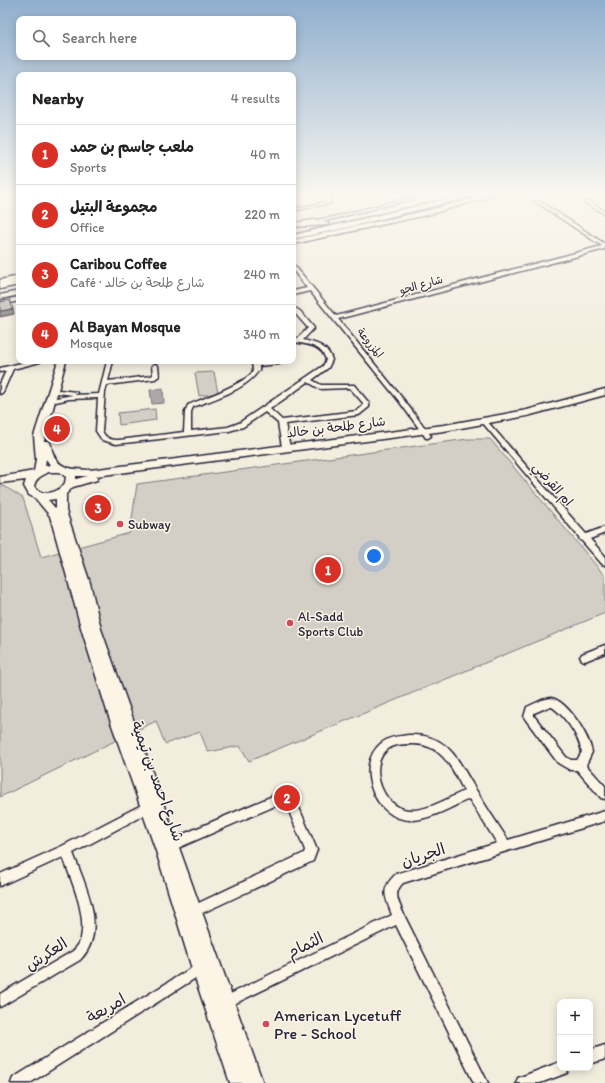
<!DOCTYPE html>
<html lang="en">
<head>
<meta charset="utf-8">
<style>
	body { margin:0; font-family:Itim,"Playpen Sans Arabic",sans-serif; background:#f2f2f2; color:#222 }
	.controls { position:absolute; right:12px; bottom:12px; display:grid; overflow:hidden; border-radius:8px; box-shadow:0 2px 10px #0003 }
	.controls button { width:36px; height:36px; display:grid; place-items:center; padding:0; border:0; border-bottom:1px solid #e0e0e0; background:#fff; color:#222; font:20px sans-serif }
	.you { position:absolute; left:374px; top:556px; width:14px; height:14px; margin:-10px; border:3px solid #fff; border-radius:50%; background:#1a73e8; box-shadow:0 0 0 6px #1a73e833 }
	.badge { display:grid; place-items:center; width:26px; height:26px; border-radius:50%; background:#d93025; color:#fff; font-size:13px; font-weight:700 }
	.pin { position:absolute; translate:-50% -50%; border:2px solid #fff; box-shadow:0 1px 4px #0006 }
	.list { margin:0; padding:0; list-style:none }
	h2 { display:flex; justify-content:space-between; align-items:center; height:52px; margin:0; padding:0 16px; font-size:17px }
	h2 small { font-size:13px; font-weight:400; color:#767676 }
	.list li { display:grid; grid-template-columns:26px 1fr auto; gap:12px; align-items:center; box-sizing:border-box; height:60px; padding:0 16px; border-top:1px solid #e0e0e0 }
	.list b { display:block; font-size:15px; white-space:nowrap }
	.list p { margin:0; font-size:13px; white-space:nowrap; color:#767676 }
	.list em { font-size:13px; font-style:normal; color:#767676 }
	.icon { flex:none; width:22px; height:22px; fill:none; stroke:currentColor; stroke-width:2; stroke-linecap:round; stroke-linejoin:round }
	.map { position:relative; flex:none; width:605px; height:1083px; overflow:hidden }
	.search { position:absolute; background:#fff; box-shadow:0 2px 10px #0003; left:16px; top:16px; width:280px; height:44px; display:flex; align-items:center; gap:10px; box-sizing:border-box; padding:0 14px; border-radius:8px; color:#767676; font-size:15px }
	.panel { position:absolute; background:#fff; box-shadow:0 2px 10px #0003; left:16px; top:72px; width:280px; height:292px; border-radius:8px }
	.map>svg:first-child { display:block }
</style>
</head>
<body>
<div class="map">
<svg width="605" height="1083" viewBox="0 0 605 1083">
	<rect width="100%" height="100%" fill="#f3edde"/>
	<filter id="ink" filterUnits="userSpaceOnUse"><feTurbulence type="fractalNoise" baseFrequency=".025" numOctaves="2"/><feDisplacementMap in="SourceGraphic" scale="8" xChannelSelector="R" yChannelSelector="G"/><feConvolveMatrix kernelMatrix="1 2 1 2 8 2 1 2 1" color-interpolation-filters="sRGB"/></filter>
	<g filter="url(#ink)">
		<!-- green -->
		<g fill="#d4cfc6" stroke="#7b7880">
			<polygon points="214,372 218,393 199,396 195,373"/>
			<polygon points="155,409 156,420 119,425 118,413"/>
			<polygon points="468,439 490,439 605,576 605,613 249,761 240,746 208,752 200,732 165,744 156,721 0,797 0,487 4,486 23,498 41,557 130,533 137,484"/>
		</g>
		<!-- water -->
		<polygon fill="#aca7a6" stroke="#75727b" points="163,388 164,403 152,404 150,390"/>
		<g fill="none" stroke-linecap="round" stroke-linejoin="round">
			<defs>
				<g id="street">
					<polygon points="326,196 330,196 331,203 293,211 293,209 326,202"/>
					<polygon points="416,196 424,196 329,220 293,225 293,223 329,218"/>
					<polygon points="527,196 532,196 605,244 605,249 338,319 403,399 431,436 428,438 426,438 399,401 310,291 293,295 293,291 307,288 293,270 293,265 295,266 336,316 602,246"/>
					<polygon points="585,201 589,201 605,211 605,214 585,203"/>
					<polygon points="19,276 19,280 0,284 0,280"/>
					<path d="M293,307L300,311L314,328L303,340C316,343 328,346 332,360L328,368L312,380L321,385H354L369,403V407L359,415L285,424L290,447L288,449H284L282,447L278,423L265,412L243,427L229,431L116,444L102,440L96,431L98,398L69,399L56,402L53,400L56,398L73,395L57,393V391L59,390L76,392L77,393L74,395L99,394L107,361H113L108,381L151,376L153,375L152,366L155,364L158,366L159,376L155,379L107,385L105,392L102,431C106,439 111,440 119,440L184,432L185,412L188,405C200,400 249,382 253,371C253,368 252,364 252,361H281V363L279,364L259,366V370C246,390 214,399 193,407L191,412V431L228,427L239,423L323,366L326,360C322,345 306,344 293,342V338L297,339L308,328L293,311ZM308,382L320,389L350,388L363,403V406L357,411L282,420L270,409Z"/>
					<polygon points="30,361 41,361 40,362 13,369 3,392 0,394 0,384 6,371 0,372 0,368"/>
					<polygon points="484,419 486,420 586,534 605,527 605,533 590,539 605,556 605,565 602,564 582,541 580,540 579,537 482,422 482,420"/>
					<polygon points="605,645 605,653 585,661 582,660 580,657 582,654"/>
					<path d="M551,698C568,701 589,736 592,752L586,765L605,786V799L601,798L577,770H570L558,763L526,720L524,717L527,707L542,700ZM548,707H552C565,716 579,736 582,752L577,760H571L566,757L534,716V713Z"/>
					<path d="M409,735C449,733 458,761 476,790C486,807 497,823 508,840L605,811V821L403,883C392,894 399,902 404,915L488,1083H474L396,925L230,1006L226,1008L222,1006L220,1002L222,998L392,915C385,896 380,889 396,874L497,843L469,799C451,807 432,819 412,820C373,822 350,757 388,739C394,736 402,736 409,735ZM413,744C442,744 452,768 464,791C448,798 428,811 409,810C379,808 365,756 394,746C400,744 407,744 413,744Z"/>
					<polygon points="282,792 286,792 294,796 317,850 313,861 196,916 192,918 188,916 186,912 188,908 304,853 305,850 286,804 284,802 171,851 167,849 165,845 167,841"/>
					<path d="M151,800L155,801L156,805L155,809L73,853C85,885 109,931 80,960L0,1007V994L73,951C77,947 80,943 81,938C87,914 71,880 63,857L0,886V874L62,846Z"/>
					<polygon points="201,962 205,964 207,968 205,972 30,1083 11,1083 13,1078"/>
					<polygon points="605,1045 605,1059 590,1064 590,1050"/>
					<polygon points="560,1062 560,1068 569,1068 567,1073 540,1083 516,1083 518,1078"/>
				</g>
				<g id="secondary">
					<polygon points="482,196 492,196 431,214 293,244 293,240 430,210"/>
					<polygon points="19,297 19,301 0,305 0,301"/>
					<path d="M58,361H66L44,441H49C52,445 51,449 53,453C58,470 75,469 90,470L444,425L527,410L605,389V395L527,416L444,431L96,476L98,478L97,480L73,487L66,494V511L90,583L101,629L263,1083H230L192,969L156,851L107,711L82,631L50,516L35,498L29,495L24,486L26,480L0,483V477L34,471L36,459L34,436ZM46,459L50,465L45,466ZM49,472H60L66,477L65,483C58,493 42,498 34,486C36,478 42,475 49,472ZM76,476H87L76,479ZM56,499V509L48,500Z"/>
				</g>
				<g id="primary">
					<polygon points="460,196 472,196 354,226 293,239 293,235"/>
					<polygon points="324,221 328,223 327,225 293,227 293,223"/>
					<polygon points="19,291 19,295 0,299 0,295"/>
				</g>
				<polygon id="highway" points="19,279 19,285 0,289 0,283"/>
			</defs>
			<!-- street casing -->
			<use href="#street" stroke="#22223b" stroke-width="3"/>
			<!-- secondary casing -->
			<use href="#secondary" stroke="#22223b" stroke-width="3"/>
			<!-- primary casing -->
			<use href="#primary" stroke="#22223b" stroke-width="3"/>
			<!-- highway casing -->
			<use href="#highway" stroke="#22223b" stroke-width="3"/>
			<!-- street -->
			<use href="#street" fill="#fcf5e5" fill-rule="evenodd"/>
			<!-- secondary -->
			<use href="#secondary" fill="#fcf5e5" fill-rule="evenodd"/>
			<!-- primary -->
			<use href="#primary" fill="#fcf5e5" fill-rule="evenodd"/>
			<!-- highway -->
			<use href="#highway" fill="#fcf5e5" fill-rule="evenodd"/>
		</g>
		<!-- shaded-wall -->
		<polygon fill="#86827f" stroke="#22223b" points="13,309 14,314 0,317 0,311"/>
		<!-- building -->
		<polygon fill="#bfbab6" stroke="#22223b" points="10,300 13,309 0,311 0,302"/>
	</g>
	<!-- sky -->
	<linearGradient id="sky" x2="0" y2="1"><stop stop-color="#90afce"/><stop offset="0.56" stop-color="#faf7f0"/><stop offset="1" stop-color="#faf7f0" stop-opacity="0"/></linearGradient>
	<rect width="605" height="348" fill="url(#sky)"/>
	<!-- markers -->
	<g fill="#d1495b" stroke="#fcf5e5" stroke-width="1.5">
		<circle cx="120" cy="524" r="4"/>
		<circle cx="290" cy="623" r="4"/>
		<circle cx="266" cy="1024" r="4"/>
	</g>
	<g text-anchor="middle" dominant-baseline="central" stroke-width="3" stroke-linejoin="round" paint-order="stroke">
		<!-- far-street labels -->
		<g font-size="11" fill="#22223b" stroke="#fcf5e5">
			<text transform="translate(421 285) rotate(-15)">شارع الجو</text>
			<text transform="translate(370 343) rotate(51)">المزروعة</text>
		</g>
		<!-- street labels -->
		<g font-size="13" fill="#22223b" stroke="#fcf5e5">
			<text transform="translate(336 427) rotate(-7)">شارع طلحة بن خالد</text>
			<text transform="translate(553 484) rotate(49)">ام القرضي</text>
		</g>
		<!-- poi labels -->
		<g font-size="13" fill="#22223b" stroke="#fcf5e5" text-anchor="start">
			<text x="128" y="524">Subway</text>
			<text x="298" y="616">Al-Sadd<tspan x="298" dy="15">Sports Club</tspan></text>
		</g>
		<!-- near-street labels -->
		<g font-size="16" fill="#22223b" stroke="#fcf5e5">
			<text transform="translate(158 781) rotate(70)">شارع احمد بن تيمية</text>
			<text transform="translate(423 855) rotate(-18)">الجريان</text>
			<text transform="translate(305 945) rotate(-26)">الثمام</text>
			<text transform="translate(46 954) rotate(-33)">العكرش</text>
			<text transform="translate(106 1008) rotate(-30)">امربعة</text>
		</g>
		<!-- near-poi labels -->
		<g font-size="16" fill="#22223b" stroke="#fcf5e5" text-anchor="start">
			<text x="274" y="1015">American Lycetuff<tspan x="274" dy="18">Pre - School</tspan></text>
		</g>
	</g>
</svg>
<div class="controls">
<button>+</button>
<button>−</button>
</div>
<div class="you"></div>
<div class="pin badge" style="left:328px;top:570px">1</div>
<div class="pin badge" style="left:287px;top:798px">2</div>
<div class="pin badge" style="left:98px;top:508px">3</div>
<div class="pin badge" style="left:57px;top:429px">4</div>
<div class="search"><svg class="icon" aria-label="search" viewBox="0 0 24 24"><circle cx="10" cy="10" r="6"/><path d="M15 15l6 6"/></svg>Search here</div>
<section class="panel">
<h2>Nearby<small>4 results</small></h2>
<ul class="list">
<li><span class="badge">1</span><div><b>ملعب جاسم بن حمد</b><p>Sports</p></div><em>40 m</em></li>
<li><span class="badge">2</span><div><b>مجموعة البتيل</b><p>Office</p></div><em>220 m</em></li>
<li><span class="badge">3</span><div><b>Caribou Coffee</b><p>Café · شارع طلحة بن خالد</p></div><em>240 m</em></li>
<li><span class="badge">4</span><div><b>Al Bayan Mosque</b><p>Mosque</p></div><em>340 m</em></li>
</ul>
</section>
</div>
</body>
</html>
